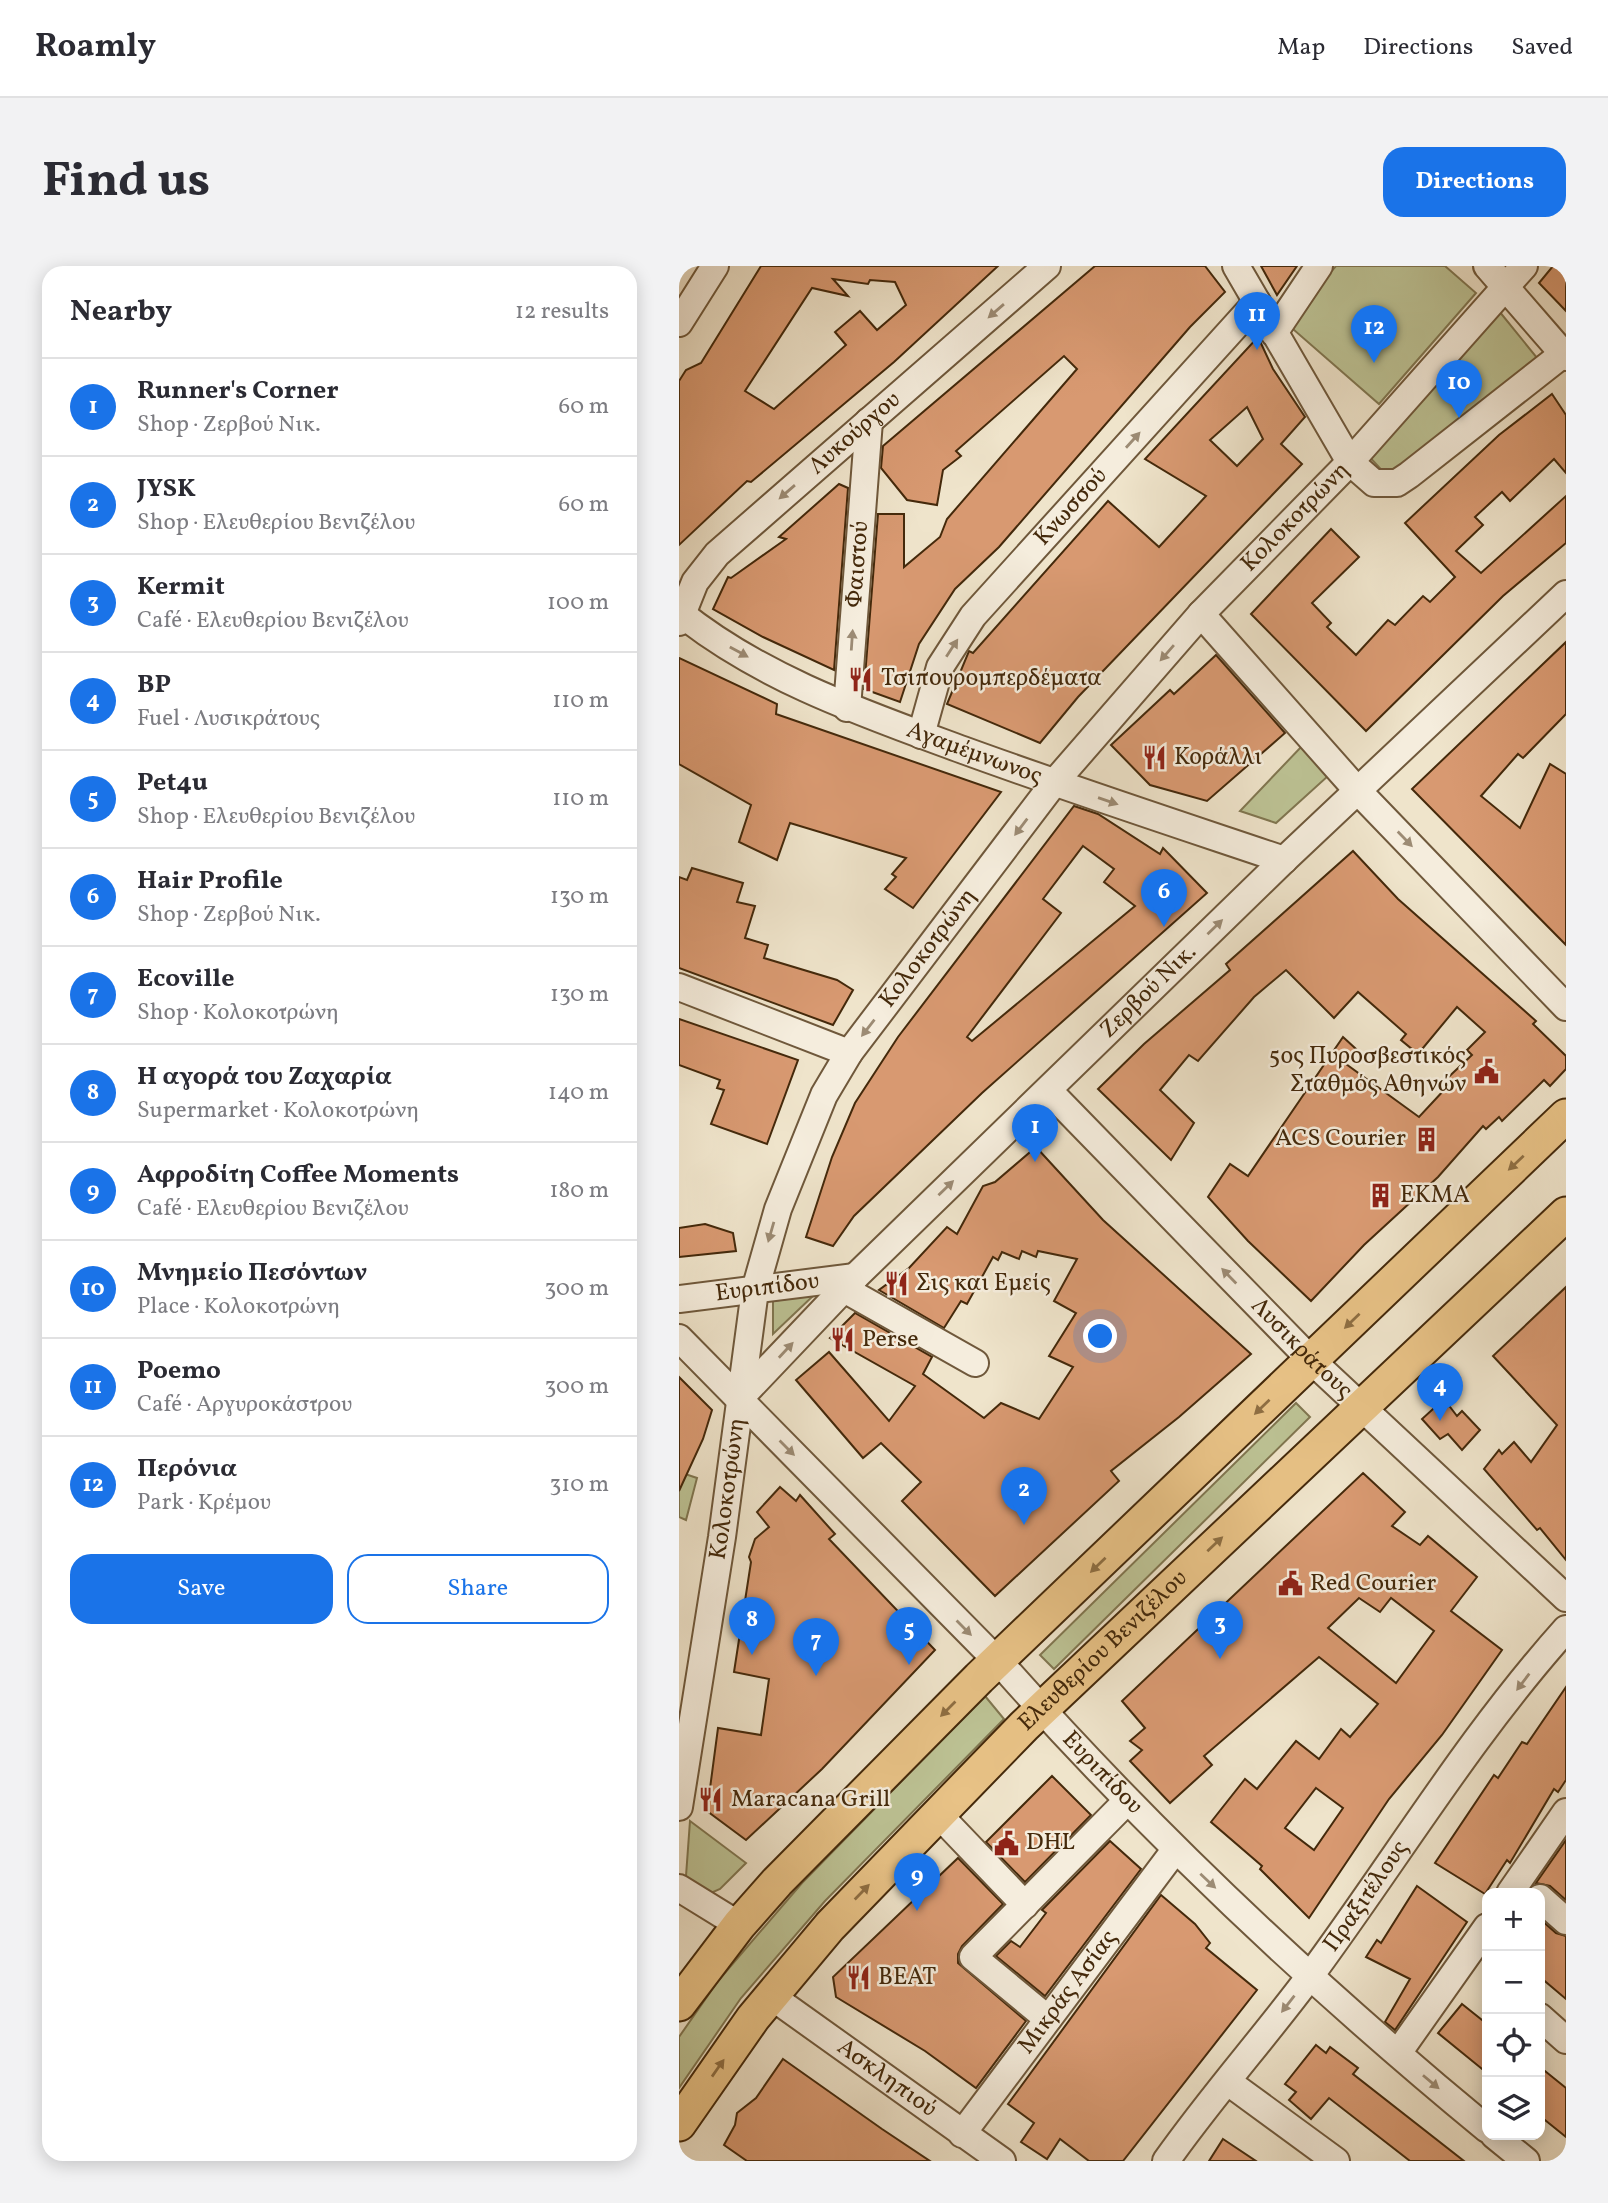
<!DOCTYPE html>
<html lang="en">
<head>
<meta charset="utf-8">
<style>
	body { margin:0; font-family:Vollkorn,serif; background:#f2f2f3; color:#2b2b33 }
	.controls { position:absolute; right:21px; bottom:21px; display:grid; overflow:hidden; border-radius:14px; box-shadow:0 4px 18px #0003 }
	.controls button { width:63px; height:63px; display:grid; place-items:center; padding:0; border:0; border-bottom:2px solid #e1e1e2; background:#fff; color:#2b2b33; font:35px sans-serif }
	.you { position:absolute; left:422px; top:1071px; width:24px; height:24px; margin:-18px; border:5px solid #fff; border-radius:50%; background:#1a73e8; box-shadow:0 0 0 10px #1a73e833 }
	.badge { display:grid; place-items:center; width:46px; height:46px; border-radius:50%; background:#1a73e8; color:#fff; font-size:23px; font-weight:700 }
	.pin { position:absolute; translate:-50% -58px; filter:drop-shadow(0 2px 4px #0008) }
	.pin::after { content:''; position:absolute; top:37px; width:24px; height:21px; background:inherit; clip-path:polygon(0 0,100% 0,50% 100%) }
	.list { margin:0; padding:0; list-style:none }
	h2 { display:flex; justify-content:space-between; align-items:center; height:91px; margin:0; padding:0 28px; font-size:30px }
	h2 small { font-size:23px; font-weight:400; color:#7c7c81 }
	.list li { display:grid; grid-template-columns:46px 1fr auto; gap:21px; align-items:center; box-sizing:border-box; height:98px; padding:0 28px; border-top:2px solid #e1e1e2 }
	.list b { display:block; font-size:26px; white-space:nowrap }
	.list p { margin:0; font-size:23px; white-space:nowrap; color:#7c7c81 }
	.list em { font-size:23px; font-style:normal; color:#7c7c81 }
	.actions { display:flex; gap:14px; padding:21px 28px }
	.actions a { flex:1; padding:16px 0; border:2px solid #1a73e8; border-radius:21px; text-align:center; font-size:24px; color:#1a73e8 }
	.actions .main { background:#1a73e8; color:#fff }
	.icon { flex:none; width:38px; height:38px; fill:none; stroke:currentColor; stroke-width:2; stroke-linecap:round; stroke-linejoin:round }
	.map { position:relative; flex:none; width:887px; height:1895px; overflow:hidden; border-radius:21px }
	header { display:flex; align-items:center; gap:42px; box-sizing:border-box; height:98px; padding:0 35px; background:#fff; border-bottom:2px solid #e1e1e2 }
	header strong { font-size:33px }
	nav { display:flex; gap:38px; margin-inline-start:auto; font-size:24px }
	.intro { display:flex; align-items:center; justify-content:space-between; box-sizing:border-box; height:168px; padding:0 42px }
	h1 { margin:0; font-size:49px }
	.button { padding:18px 32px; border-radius:21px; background:#1a73e8; color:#fff; font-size:24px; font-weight:700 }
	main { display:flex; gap:42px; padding:0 42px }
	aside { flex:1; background:#fff; border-radius:21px; box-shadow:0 4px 18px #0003 }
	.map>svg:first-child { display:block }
</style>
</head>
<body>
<header>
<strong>Roamly</strong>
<nav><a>Map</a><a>Directions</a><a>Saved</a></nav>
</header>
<div class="intro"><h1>Find us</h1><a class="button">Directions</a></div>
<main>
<aside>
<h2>Nearby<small>12 results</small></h2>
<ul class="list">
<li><span class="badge">1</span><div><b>Runner's Corner</b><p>Shop · Ζερβού Νικ.</p></div><em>60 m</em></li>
<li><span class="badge">2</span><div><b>JYSK</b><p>Shop · Ελευθερίου Βενιζέλου</p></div><em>60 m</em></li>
<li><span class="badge">3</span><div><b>Kermit</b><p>Café · Ελευθερίου Βενιζέλου</p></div><em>100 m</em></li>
<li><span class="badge">4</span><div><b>BP</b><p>Fuel · Λυσικράτους</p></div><em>110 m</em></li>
<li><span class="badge">5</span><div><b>Pet4u</b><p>Shop · Ελευθερίου Βενιζέλου</p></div><em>110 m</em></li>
<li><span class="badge">6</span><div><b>Hair Profile</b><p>Shop · Ζερβού Νικ.</p></div><em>130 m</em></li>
<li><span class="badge">7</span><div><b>Ecoville</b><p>Shop · Κολοκοτρώνη</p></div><em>130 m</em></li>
<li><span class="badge">8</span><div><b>Η αγορά του Ζαχαρία</b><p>Supermarket · Κολοκοτρώνη</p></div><em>140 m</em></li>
<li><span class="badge">9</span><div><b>Αφροδίτη Coffee Moments</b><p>Café · Ελευθερίου Βενιζέλου</p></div><em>180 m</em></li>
<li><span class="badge">10</span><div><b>Μνημείο Πεσόντων</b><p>Place · Κολοκοτρώνη</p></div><em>300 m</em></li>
<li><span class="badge">11</span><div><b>Poemo</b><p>Café · Αργυροκάστρου</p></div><em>300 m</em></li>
<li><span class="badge">12</span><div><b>Περόνια</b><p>Park · Κρέμου</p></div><em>310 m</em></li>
</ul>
<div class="actions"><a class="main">Save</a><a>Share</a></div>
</aside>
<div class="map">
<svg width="887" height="1895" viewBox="0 0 887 1895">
	<rect width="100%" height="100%" fill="#efe4cb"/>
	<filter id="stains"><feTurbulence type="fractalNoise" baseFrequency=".00286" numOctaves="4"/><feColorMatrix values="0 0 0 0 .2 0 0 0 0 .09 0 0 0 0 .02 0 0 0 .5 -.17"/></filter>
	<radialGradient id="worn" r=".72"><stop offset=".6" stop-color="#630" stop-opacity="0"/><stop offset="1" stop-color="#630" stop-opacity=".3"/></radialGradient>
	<!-- green -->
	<g fill="#bdc395" stroke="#807650" stroke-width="2">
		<polygon points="657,0 766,0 797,27 700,138 607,57"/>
		<polygon points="820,45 863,98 709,211 685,185"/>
		<polygon points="623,480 649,510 597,557 561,545"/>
		<polygon points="135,1029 94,1068 94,1035"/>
		<polygon points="617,1137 631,1151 375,1403 361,1389"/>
		<polygon points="0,1206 18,1212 7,1254 0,1251"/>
		<polygon points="306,1430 325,1453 146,1635 62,1732 0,1822 0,1771 39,1715 123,1617"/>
		<polygon points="11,1555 67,1597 41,1623 32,1627 10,1619 7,1610"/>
	</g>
	<!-- building -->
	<g fill="#d89971" stroke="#44290b" stroke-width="2" fill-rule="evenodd">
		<path d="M82,0H319L215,96L72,216L68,215L0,279V115L7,104L22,97ZM154,13L189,18L191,14L216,16L227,39L198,64L181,45L156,66L167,79L95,143L66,125L133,22L169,30Z"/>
		<polygon points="416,0 526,0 546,26 511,61 320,281 276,323 240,378 221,436 185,423 199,248 225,248 225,301 261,271 268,253 398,103 385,90 277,185 282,190 264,204 258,239 228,234 202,202 204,180"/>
		<polygon points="582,0 618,0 598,29"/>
		<polygon points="874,0 887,0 887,45 860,17"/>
		<path d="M579,71L594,103L626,151L602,178L623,198L399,431L361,477L268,438L290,385L294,387L429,235L480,281L527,230L466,193ZM568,141L584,173L558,200L531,174Z"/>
		<polygon points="873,128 887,149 887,207 875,193 831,235 823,226 796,251 804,259 777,285 802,307 887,230 887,277 824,330 687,465 572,348 652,263 680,291 633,337 652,357 648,361 677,389 709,354 716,359 744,330 751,336 776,311 726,257 820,169"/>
		<polygon points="160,218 169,222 155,404 84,371 34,343 49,311 52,312 107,273 100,271"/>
		<polygon points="887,376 887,448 844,492 839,488 802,530 841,562 871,498 887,508 887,679 733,523"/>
		<polygon points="537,389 606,467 528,535 471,519 432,479 491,424 495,428"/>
		<polygon points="0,392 98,438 97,448 322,526 234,642 206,623 217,611 213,608 227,592 111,557 98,594 60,576 72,539 0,498"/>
		<path d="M395,540L419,548L481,588L484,582L528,627L303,827L175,950L154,980L127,971L153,891L176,837L219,771ZM404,580L435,603L425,616L456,640L293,775L288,771L382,647L364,633Z"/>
		<polygon points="674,585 719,633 857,755 854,758 887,790 887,803 871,820 865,814 823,855 820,851 807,863 804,860 759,911 685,979 632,1035 569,975 529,931 551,898 569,910 664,771 677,783 667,798 740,851 766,823 761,819 793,789 788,784 806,766 778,741 739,788 722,774 727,768 679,726 655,752 607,704 575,731 519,795 510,789 481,824 515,857 492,894 419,823 465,778 551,704 547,698"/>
		<polygon points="13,602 64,617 58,636 76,640 66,672 89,679 85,692 158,714 174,724 154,759 0,702 0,611 8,614"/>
		<polygon points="0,753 119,794 88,878 32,858 45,824 38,822 41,814 0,799"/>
		<polygon points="357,881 424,954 572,1088 500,1151 432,1205 440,1215 316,1330 223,1235 242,1216 202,1177 184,1192 117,1114 150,1086 210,1155 236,1120 151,1072 176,1047 253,1091 244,1108 305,1152 322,1137 360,1153 394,1101 370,1090 397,1047 375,1035 398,993 359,985 357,991 343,985 340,993 323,986 319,994 314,991 288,1038 282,1035 265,1062 200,1024 230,1002 268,961 278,968 304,920 316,916"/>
		<polygon points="26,958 54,967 57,985 0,991 0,962"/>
		<polygon points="887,1021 887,1294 861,1262 858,1264 805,1203 820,1184 823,1188 835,1176 852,1196 878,1159 814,1090"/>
		<polygon points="0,1111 33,1144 24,1173 0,1225"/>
		<polygon points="765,1133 778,1150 783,1145 801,1164 783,1184 769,1168 761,1173 743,1153"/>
		<path d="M684,1207L726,1246L713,1260L741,1279L749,1270L798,1311L772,1345L823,1384L763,1469L710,1533L630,1652L581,1603L583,1600L532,1556L566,1513L578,1523L617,1475L640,1493L662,1463L671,1471L699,1438L640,1391L525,1490L533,1499L491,1537L451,1495L463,1484L451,1475L466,1462L443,1435ZM680,1332L701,1346L712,1332L755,1365L717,1417L649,1362ZM637,1522L664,1542L635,1584L606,1562Z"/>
		<polygon points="101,1221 117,1235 121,1229 156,1268 150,1273 256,1384 143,1503 67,1574 28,1545 39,1462 82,1469 90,1413 55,1406 72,1296 70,1291 76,1273 90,1261 78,1246"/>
		<polygon points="887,1421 887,1514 879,1526 875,1523 831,1597 828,1594 806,1628 756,1597 815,1509 819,1512 843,1476 848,1478"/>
		<polygon points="373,1510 412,1549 346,1616 307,1576"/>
		<polygon points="887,1574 887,1634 871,1620 857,1617"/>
		<polygon points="431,1575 462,1603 366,1730 317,1690 332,1675 341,1681 367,1647 363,1644"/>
		<polygon points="279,1592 324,1638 283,1680 279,1688 279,1697 347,1755 297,1822 246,1785 157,1731 154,1711"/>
		<polygon points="738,1620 788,1656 716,1764 706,1756 731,1713 687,1691 698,1674 702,1677"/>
		<polygon points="482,1629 516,1658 531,1677 527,1682 578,1724 444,1895 410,1895 381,1873 368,1893 342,1876 355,1857 329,1838"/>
		<polygon points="861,1653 877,1667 887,1670 887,1733 861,1711"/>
		<polygon points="783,1738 808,1758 808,1807 759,1767"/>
		<polygon points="637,1779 647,1787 651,1781 679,1802 674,1808 785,1895 731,1895 650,1832 632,1853 610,1834 617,1826 606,1818"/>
		<polygon points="104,1793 203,1863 251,1895 68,1895 45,1879 56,1859 58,1847 77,1832"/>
		<polygon points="861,1801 887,1822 887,1871 861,1850"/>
		<polygon points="544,1873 577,1895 530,1895"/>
	</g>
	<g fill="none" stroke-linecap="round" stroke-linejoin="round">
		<defs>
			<g id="minor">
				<polyline points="557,0 671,196 695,217 718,217 730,209 884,88"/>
				<polyline points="808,0 887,91"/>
				<polyline points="0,57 36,0"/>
				<polyline points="595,67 640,0"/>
				<path id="s1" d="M0,346C83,413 186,448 284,484C391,523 498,558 605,594"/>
				<polyline points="522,348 678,524 887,741"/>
				<path id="s2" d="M0,356L16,316L38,288L368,0"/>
				<path id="s3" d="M168,442L190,155"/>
				<path id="s4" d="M242,469L261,401L294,350L578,36"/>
				<polyline points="0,721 170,787"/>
				<path id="s5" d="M369,824L632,1094L887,1332"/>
				<polyline points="165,1023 296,1097"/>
				<path id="s6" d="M0,1033L176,1011"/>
				<path id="s7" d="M0,1072L331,1408C478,1573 638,1723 808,1863"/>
				<path id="s8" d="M60,1133L176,1011L605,594L887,328"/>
				<path id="s9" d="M0,1541L43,1271L76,1024L99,943L145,829L170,787L375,517L522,348L671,196L845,0"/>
				<polyline points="259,1548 346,1639"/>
				<polyline points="0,1622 60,1659"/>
				<polyline points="831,1627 887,1546"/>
				<polyline points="861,1632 887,1655"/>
				<path id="s10" d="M92,1730L323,1895"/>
				<polyline points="861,1751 887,1774"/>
				<polyline points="369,1753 294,1691 448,1535"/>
				<polyline points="719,1787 808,1661"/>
				<polyline points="549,1816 657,1895"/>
				<path id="s11" d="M283,1868L496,1584"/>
				<polyline points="815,1869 847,1895"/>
				<path id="s12" d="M487,1895C532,1831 584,1773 631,1710C716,1595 791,1470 887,1363"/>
			</g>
			<g id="major">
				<polyline points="0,1738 60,1659 98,1616 300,1412 887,850"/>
				<path id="s13" d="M0,1858L74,1752L151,1660L345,1460L887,948"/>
			</g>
		</defs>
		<!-- minor casing -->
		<use href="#minor" stroke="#6f583b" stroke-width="30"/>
		<!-- major casing -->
		<use href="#major" stroke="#44290b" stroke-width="37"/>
		<!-- minor -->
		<use href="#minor" stroke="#f5eddd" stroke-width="26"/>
		<!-- major -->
		<use href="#major" stroke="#e8c286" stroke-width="33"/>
	</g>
	<!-- one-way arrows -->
	<defs><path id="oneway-solid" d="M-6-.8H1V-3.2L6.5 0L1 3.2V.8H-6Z" transform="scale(1.75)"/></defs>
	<g fill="#9c8b74">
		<use href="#oneway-solid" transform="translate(317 45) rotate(139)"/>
		<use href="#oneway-solid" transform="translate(454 174) rotate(-48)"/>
		<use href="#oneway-solid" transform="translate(108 226) rotate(139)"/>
		<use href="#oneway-solid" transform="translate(173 374) rotate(-86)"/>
		<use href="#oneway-solid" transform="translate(273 382) rotate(-57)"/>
		<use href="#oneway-solid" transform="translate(60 386) rotate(29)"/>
		<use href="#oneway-solid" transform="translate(488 387) rotate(131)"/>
		<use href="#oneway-solid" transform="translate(429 535) rotate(19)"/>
		<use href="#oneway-solid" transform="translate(342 561) rotate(127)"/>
		<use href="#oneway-solid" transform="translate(726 573) rotate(46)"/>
		<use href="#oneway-solid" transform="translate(536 661) rotate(-44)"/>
		<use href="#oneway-solid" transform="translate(189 762) rotate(128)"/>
		<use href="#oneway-solid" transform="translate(267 922) rotate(-44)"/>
		<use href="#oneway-solid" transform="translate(92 966) rotate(106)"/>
		<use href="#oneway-solid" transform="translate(550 1010) rotate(-134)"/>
		<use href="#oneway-solid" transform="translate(107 1084) rotate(-47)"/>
		<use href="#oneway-solid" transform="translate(108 1182) rotate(45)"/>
		<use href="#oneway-solid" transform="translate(285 1362) rotate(45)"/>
		<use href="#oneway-solid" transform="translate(844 1416) rotate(127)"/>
		<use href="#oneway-solid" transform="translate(529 1615) rotate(43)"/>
		<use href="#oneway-solid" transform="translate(609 1738) rotate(128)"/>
		<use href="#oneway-solid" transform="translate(752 1816) rotate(40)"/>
	</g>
	<g fill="#8e6e42">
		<use href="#oneway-solid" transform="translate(837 897) rotate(137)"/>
		<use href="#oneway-solid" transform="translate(673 1055) rotate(136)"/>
		<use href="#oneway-solid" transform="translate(583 1141) rotate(136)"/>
		<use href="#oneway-solid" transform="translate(536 1278) rotate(-43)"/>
		<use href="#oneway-solid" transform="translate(419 1299) rotate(136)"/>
		<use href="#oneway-solid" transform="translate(269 1443) rotate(135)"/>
		<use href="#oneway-solid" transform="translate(183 1626) rotate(-46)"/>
		<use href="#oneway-solid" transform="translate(39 1802) rotate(-55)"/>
	</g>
	<!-- icons -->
	<defs>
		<symbol id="restaurant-bare" viewBox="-9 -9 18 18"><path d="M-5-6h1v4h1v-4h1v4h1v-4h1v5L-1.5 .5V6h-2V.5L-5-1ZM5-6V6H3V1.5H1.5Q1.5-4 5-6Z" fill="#8f2418" stroke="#f5eddd" stroke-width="2.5" paint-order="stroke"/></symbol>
		<symbol id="civic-bare" viewBox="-9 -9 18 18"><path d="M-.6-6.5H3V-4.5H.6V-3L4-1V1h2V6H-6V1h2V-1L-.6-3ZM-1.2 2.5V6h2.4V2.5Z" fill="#8f2418" stroke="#f5eddd" stroke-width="2.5" paint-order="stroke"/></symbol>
		<symbol id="building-bare" viewBox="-9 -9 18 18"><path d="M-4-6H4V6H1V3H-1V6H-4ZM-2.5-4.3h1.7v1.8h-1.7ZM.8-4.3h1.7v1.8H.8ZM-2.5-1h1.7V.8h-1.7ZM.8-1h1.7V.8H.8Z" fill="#8f2418" stroke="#f5eddd" stroke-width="2.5" paint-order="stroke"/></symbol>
	</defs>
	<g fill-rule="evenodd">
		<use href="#restaurant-bare" x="164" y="396" width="35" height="35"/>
		<use href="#restaurant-bare" x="458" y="474" width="35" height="35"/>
		<use href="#civic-bare" x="790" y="788" width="35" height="35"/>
		<use href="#building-bare" x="730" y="856" width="35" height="35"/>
		<use href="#building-bare" x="684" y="912" width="35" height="35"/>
		<use href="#restaurant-bare" x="200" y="1000" width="35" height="35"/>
		<use href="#restaurant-bare" x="146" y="1056" width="35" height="35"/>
		<use href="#civic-bare" x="594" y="1300" width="35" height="35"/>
		<use href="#restaurant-bare" x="14" y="1516" width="35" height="35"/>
		<use href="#civic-bare" x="310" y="1560" width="35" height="35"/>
		<use href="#restaurant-bare" x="162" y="1694" width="35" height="35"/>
	</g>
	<g text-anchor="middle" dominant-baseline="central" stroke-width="5" stroke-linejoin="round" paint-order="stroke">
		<!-- street labels -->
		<g font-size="24" fill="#44290b" stroke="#f5eddd">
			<text stroke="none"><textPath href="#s2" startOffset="262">Λυκούργου</textPath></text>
			<text stroke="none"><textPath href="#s4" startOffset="278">Κνωσσού</textPath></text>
			<text stroke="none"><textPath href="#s9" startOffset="1477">Κολοκοτρώνη</textPath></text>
			<text stroke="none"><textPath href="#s3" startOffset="144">Φαιστού</textPath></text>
			<text stroke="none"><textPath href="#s1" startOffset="329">Αγαμέμνωνος</textPath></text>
			<text stroke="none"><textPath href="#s9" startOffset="910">Κολοκοτρώνη</textPath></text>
			<text stroke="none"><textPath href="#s8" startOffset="578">Ζερβού Νικ.</textPath></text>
			<text stroke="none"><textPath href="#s6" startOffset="89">Ευριπίδου</textPath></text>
			<text stroke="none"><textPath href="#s5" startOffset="362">Λυσικράτους</textPath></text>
			<text stroke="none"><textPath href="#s9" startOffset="322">Κολοκοτρώνη</textPath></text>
			<text stroke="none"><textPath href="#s13" startOffset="637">Ελευθερίου Βενιζέλου</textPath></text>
			<text stroke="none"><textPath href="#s7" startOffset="607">Ευριπίδου</textPath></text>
			<text stroke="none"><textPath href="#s12" startOffset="332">Πραξιτέλους</textPath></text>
			<text stroke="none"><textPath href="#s11" startOffset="177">Μικράς Ασίας</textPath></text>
			<text stroke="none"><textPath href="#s10" startOffset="142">Ασκληπιού</textPath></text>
		</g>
		<!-- poi labels -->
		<g font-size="24" fill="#44290b" stroke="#f5eddd" text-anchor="start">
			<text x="202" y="413">Τσιπουρομπερδέματα</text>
			<text x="495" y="492">Κοράλλι</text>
			<text x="787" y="791" text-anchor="end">5ος Πυροσβεστικός<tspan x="787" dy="28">Σταθμός Αθηνών</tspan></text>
			<text x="727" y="873" text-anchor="end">ACS Courier</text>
			<text x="721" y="930">ΕΚΜΑ</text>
			<text x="237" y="1018">Σις και Εμείς</text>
			<text x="183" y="1074">Perse</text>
			<text x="631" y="1318">Red Courier</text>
			<text x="52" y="1534">Maracana Grill</text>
			<text x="347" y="1577">DHL</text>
			<text x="199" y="1712">ΒΕΑΤ</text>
		</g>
	</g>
	<rect width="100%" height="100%" filter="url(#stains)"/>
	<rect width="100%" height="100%" fill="url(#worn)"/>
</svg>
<div class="controls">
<button>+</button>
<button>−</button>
<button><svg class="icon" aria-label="locate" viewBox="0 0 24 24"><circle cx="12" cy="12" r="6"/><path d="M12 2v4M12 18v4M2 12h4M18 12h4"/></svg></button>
<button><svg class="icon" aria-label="layers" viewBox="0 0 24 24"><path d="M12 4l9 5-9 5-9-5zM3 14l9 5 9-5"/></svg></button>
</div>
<div class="you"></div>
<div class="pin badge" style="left:356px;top:896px">1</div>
<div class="pin badge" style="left:345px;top:1259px">2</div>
<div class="pin badge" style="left:541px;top:1393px">3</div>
<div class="pin badge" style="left:761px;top:1155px">4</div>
<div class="pin badge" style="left:230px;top:1399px">5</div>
<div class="pin badge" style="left:485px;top:661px">6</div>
<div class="pin badge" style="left:137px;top:1410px">7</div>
<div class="pin badge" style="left:73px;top:1389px">8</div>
<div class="pin badge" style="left:238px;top:1645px">9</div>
<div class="pin badge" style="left:780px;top:152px">10</div>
<div class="pin badge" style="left:578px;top:84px">11</div>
<div class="pin badge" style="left:695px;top:97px">12</div>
</div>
</main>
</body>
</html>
